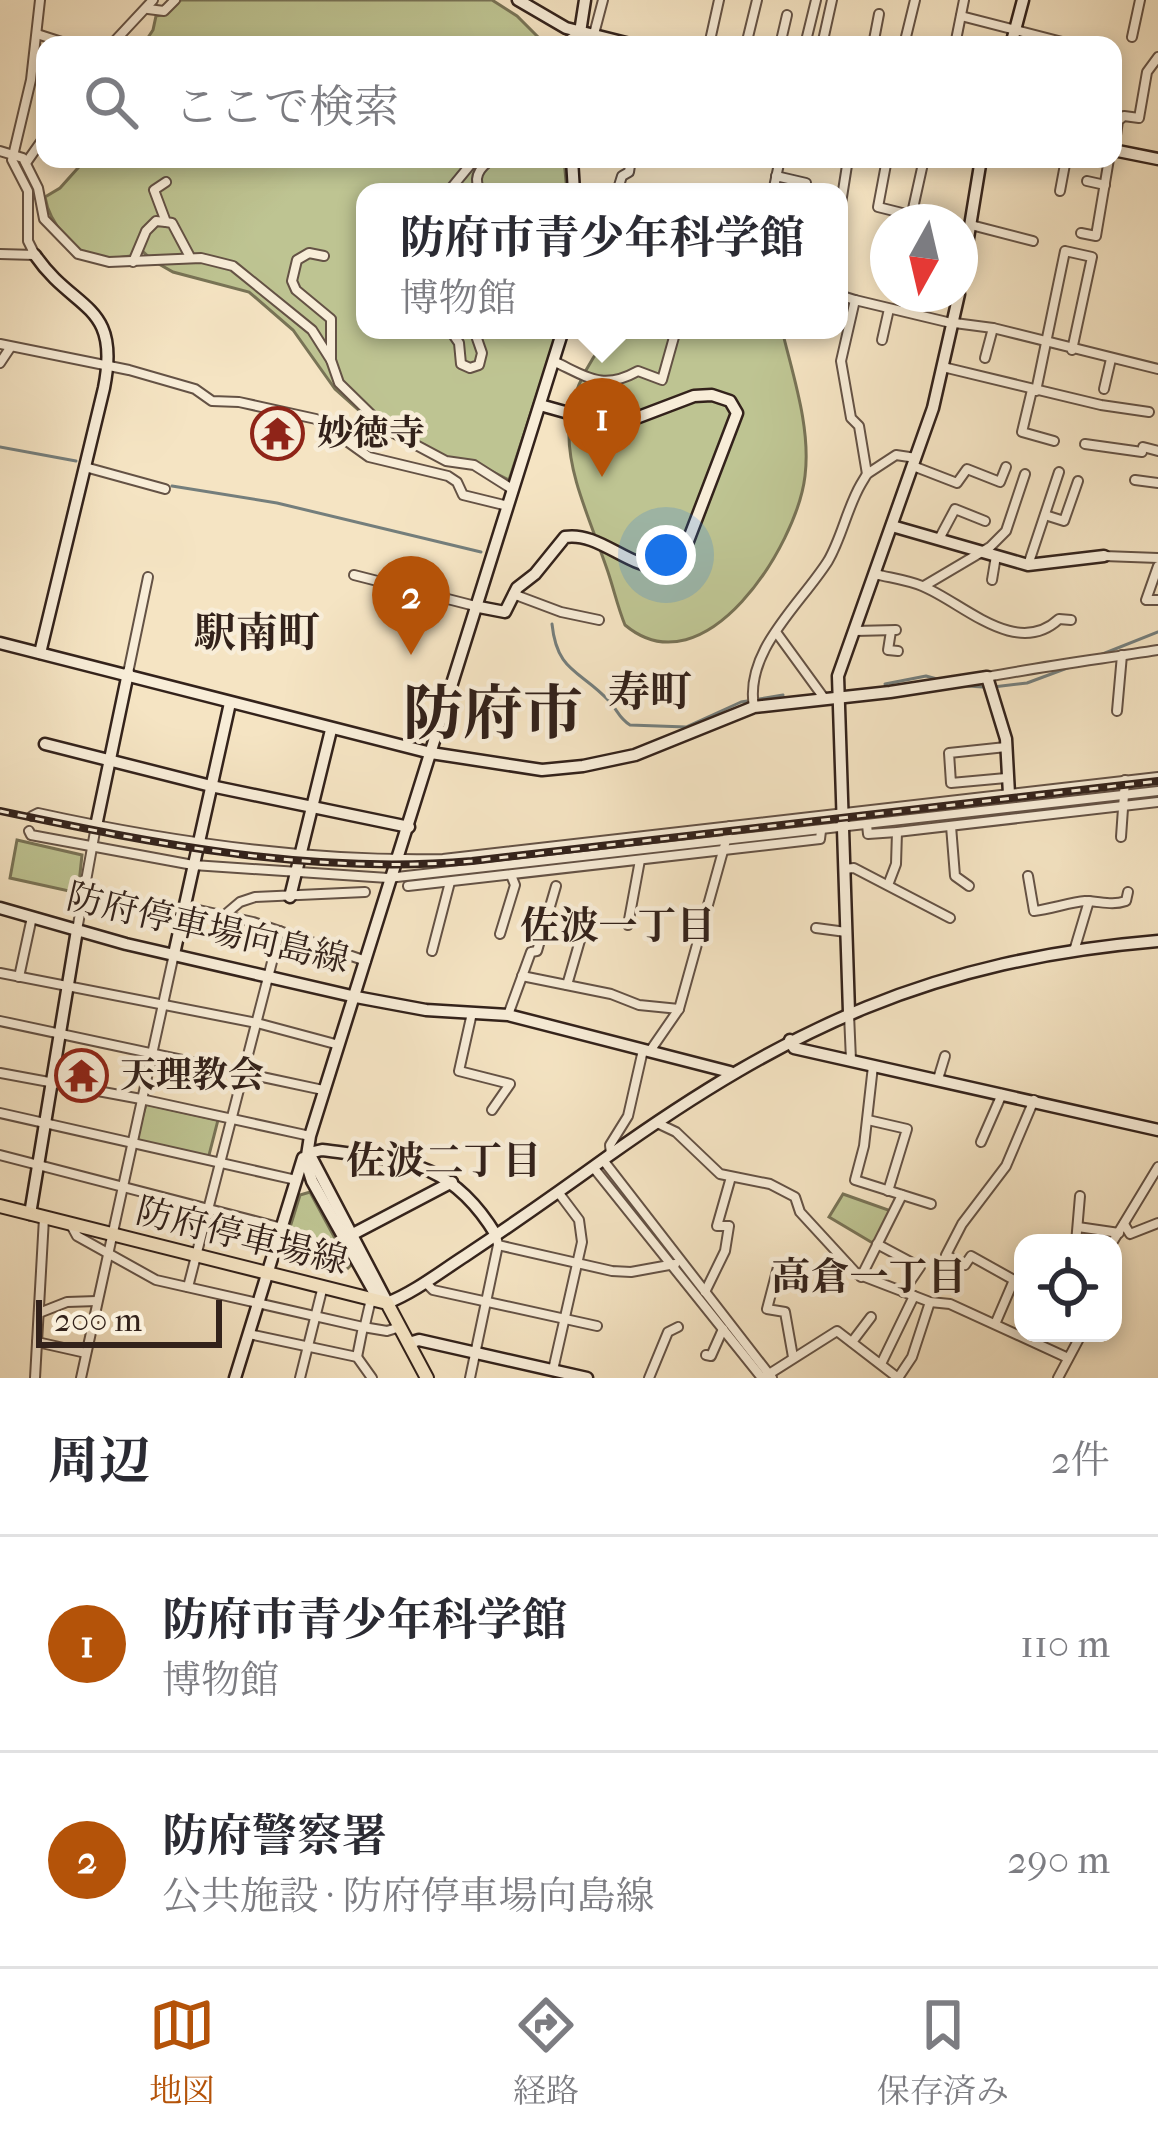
<!DOCTYPE html>
<html lang="ja">
<head>
<meta charset="utf-8">
<style>
	body { margin:0; font-family:"IM FELL French Canon","Noto Serif JP",serif; background:#f7f7f7; color:#2b2b33 }
	.controls { position:absolute; right:36px; bottom:36px; display:grid; overflow:hidden; border-radius:24px; box-shadow:0 6px 18px #0003 }
	.controls button { width:108px; height:108px; display:grid; place-items:center; padding:0; border:0; border-bottom:3px solid #e1e1e2; background:#fff; color:#2b2b33; font:60px sans-serif }
	.compass { position:absolute; left:870px; top:204px; width:108px; height:108px; border-radius:50%; background:#fff; box-shadow:0 6px 18px #0003; rotate:188deg }
	.scale { position:absolute; left:36px; bottom:30px; width:186px; box-sizing:border-box; padding-left:12px; border:6px solid #33221b; border-top:0; font-size:33px; line-height:42px; white-space:nowrap; color:#33221b; -webkit-text-stroke:9px #f8edd8; paint-order:stroke }
	.you { position:absolute; left:666px; top:555px; width:42px; height:42px; margin:-30px; border:9px solid #fff; border-radius:50%; background:#1a73e8; box-shadow:0 0 0 18px #1a73e833 }
	.badge { display:grid; place-items:center; width:78px; height:78px; border-radius:50%; background:#b45309; color:#fff; font-size:39px; font-weight:700 }
	.pin { position:absolute; translate:-50% -99px; filter:drop-shadow(0 3px 6px #0008) }
	.pin::after { content:''; position:absolute; top:63px; width:42px; height:36px; background:inherit; clip-path:polygon(0 0,100% 0,50% 100%) }
	.popup { position:absolute; left:356px; top:183px; width:492px; height:156px; box-sizing:border-box; display:grid; place-content:center; border-radius:24px; background:#fff; filter:drop-shadow(0 3px 9px #0005); font-size:39px; white-space:nowrap; color:#7c7c81 }
	.popup b { font-size:45px; color:#2b2b33 }
	.popup::after { content:''; position:absolute; left:50%; top:100%; margin-left:-24px; border:24px solid transparent; border-top-color:#fff }
	.list { margin:0; padding:0; list-style:none }
	h2 { display:flex; justify-content:space-between; align-items:center; height:156px; margin:0; padding:0 48px; font-size:51px }
	h2 small { font-size:39px; font-weight:400; color:#7c7c81 }
	.list li { display:grid; grid-template-columns:78px 1fr auto; gap:36px; align-items:center; box-sizing:border-box; height:216px; padding:0 48px; border-top:3px solid #e1e1e2 }
	.list b { display:block; font-size:45px; white-space:nowrap }
	.list p { margin:0; font-size:39px; white-space:nowrap; color:#7c7c81 }
	.list em { font-size:39px; font-style:normal; color:#7c7c81 }
	.icon { flex:none; width:66px; height:66px; fill:none; stroke:currentColor; stroke-width:2; stroke-linecap:round; stroke-linejoin:round }
	.map { position:relative; flex:none; width:1158px; height:1378px; overflow:hidden }
	.search { position:absolute; background:#fff; box-shadow:0 6px 18px #0003; left:36px; right:36px; top:36px; height:132px; display:flex; align-items:center; gap:30px; box-sizing:border-box; padding:0 42px; border-radius:24px; color:#7c7c81; font-size:45px }
	.sheet { height:588px; background:#fff }
	nav { display:flex; justify-content:space-around; align-items:center; box-sizing:border-box; height:168px; border-top:3px solid #e1e1e2; background:#fff; font-size:33px; color:#7c7c81 }
	nav a { display:grid; justify-items:center; gap:6px }
	nav .on { color:#b45309 }
	.map>svg:first-child { display:block }
</style>
</head>
<body>
<div class="map">
<svg width="1158" height="1378" viewBox="0 0 1158 1378">
	<rect width="100%" height="100%" fill="#f5e4c3"/>
	<filter id="stains"><feTurbulence type="fractalNoise" baseFrequency=".00167" numOctaves="4"/><feColorMatrix values="0 0 0 0 .2 0 0 0 0 .09 0 0 0 0 .02 0 0 0 .5 -.17"/></filter>
	<radialGradient id="worn" r=".72"><stop offset=".6" stop-color="#630" stop-opacity="0"/><stop offset="1" stop-color="#630" stop-opacity=".3"/></radialGradient>
	<!-- green -->
	<g fill="#bec492" stroke="#787356" stroke-width="3">
		<polygon points="181,0 492,0 517,16 546,45 143,45 153,30 156,16 166,14"/>
		<path d="M86,159H564L567,192H365V330H558L509,480L471,461L442,457L425,445L383,432L335,389L293,330L249,292L173,272L152,260L137,246L131,256C122,257 111,259 102,258C75,256 49,222 45,197L60,188Z"/>
		<path d="M614,330H782C793,376 811,428 805,476C797,545 705,692 625,625C618,608 614,590 608,572C575,476 537,421 614,330Z"/>
		<polygon points="17,840 82,855 78,893 10,878"/>
		<polygon points="146,1104 218,1120 208,1159 136,1140"/>
		<polygon points="310,1192 350,1266 343,1273 288,1263 282,1253 300,1195"/>
		<polygon points="843,1194 894,1212 876,1245 829,1217"/>
	</g>
	<g fill="none" stroke-linecap="round" stroke-linejoin="round">
		<!-- stream -->
		<g stroke="#747e7c" stroke-width="3">
			<polyline points="0,447 76,461"/>
			<polyline points="172,486 277,503 481,552"/>
			<path d="M552,624C557,673 581,670 610,702C618,711 619,718 630,725L686,727L741,702L783,695"/>
			<polyline points="1095,657 1158,632"/>
			<polyline points="885,684 926,676 937,679"/>
			<polyline points="967,686 983,687"/>
			<polyline points="993,687 1027,683 1070,667"/>
		</g>
		<defs>
			<g id="street">
				<polyline points="148,9 164,11 175,0"/>
				<polyline points="961,16 1074,45"/>
				<polyline points="37,34 71,45"/>
				<polyline points="594,34 603,0"/>
				<polyline points="1132,37 1140,0"/>
				<polyline points="111,45 153,0"/>
				<polyline points="561,45 580,33"/>
				<polyline points="709,45 719,0"/>
				<polyline points="746,45 757,0"/>
				<polyline points="780,45 787,15"/>
				<polyline points="805,45 816,0"/>
				<polyline points="822,45 832,0"/>
				<polyline points="873,45 879,14"/>
				<polyline points="904,45 915,0"/>
				<polyline points="955,45 964,0"/>
				<polyline points="1114,150 1118,121 1124,116 1139,118 1147,72 1158,57"/>
				<polyline points="0,151 23,158 38,188 44,219 78,254 109,262 201,258 233,266 312,330 331,360 339,383 386,429 446,461 474,465 512,489"/>
				<polyline points="887,159 878,207 938,222"/>
				<polyline points="26,163 45,136"/>
				<polyline points="776,176 806,183"/>
				<polyline points="1087,181 1105,185"/>
				<polyline points="166,182 154,190 166,222 172,223 189,255"/>
				<polyline points="1060,191 1066,159"/>
				<polyline points="448,192 475,159"/>
				<path d="M481,192C472,178 479,168 492,159"/>
				<polyline points="617,192 622,176 629,172 631,159"/>
				<polyline points="773,192 780,159"/>
				<polyline points="839,216 848,159"/>
				<polyline points="910,222 924,159"/>
				<polyline points="971,225 1033,241"/>
				<polyline points="1081,233 1096,236 1109,159"/>
				<polyline points="0,254 35,255 28,241 28,191 12,160 31,80 40,0"/>
				<polyline points="324,256 309,253 297,260 292,281 296,290 331,319 331,360"/>
				<polyline points="133,262 146,231 156,221 166,222"/>
				<polyline points="839,295 855,300"/>
				<polyline points="450,330 459,343 461,364 470,368 479,365 482,353 474,330"/>
				<polyline points="882,340 889,309"/>
				<polyline points="0,344 129,370 195,389 212,401 239,402 316,419 369,457 448,476 457,482 463,495 508,506"/>
				<polyline points="985,358 993,328"/>
				<path d="M553,361C588,377 602,391 638,371L662,380L676,330"/>
				<polyline points="0,363 10,348"/>
				<polyline points="943,367 1101,405 1149,412"/>
				<polyline points="1104,389 1111,359"/>
				<polyline points="1032,390 1022,432 1054,441"/>
				<polyline points="1036,391 1065,251 1092,257 1072,350"/>
				<polyline points="1085,444 1142,452"/>
				<polyline points="1143,447 1158,451"/>
				<polyline points="913,466 957,483 967,469 1000,482 1006,467"/>
				<polyline points="85,467 165,489"/>
				<polyline points="867,474 859,426 851,418 841,361 855,300 947,322 993,328 1158,369"/>
				<polyline points="1135,480 1158,483"/>
				<polyline points="1045,515 1064,521 1078,481"/>
				<polyline points="939,539 955,509 985,521"/>
				<polyline points="1104,556 1158,558"/>
				<polyline points="1028,565 1059,472"/>
				<polyline points="1158,566 1146,600 1158,600"/>
				<path d="M875,574C891,578 907,580 922,586C962,602 1016,659 1059,619L1071,620"/>
				<polyline points="354,575 479,607"/>
				<polyline points="992,580 996,556"/>
				<polyline points="924,586 990,547 1006,531 1025,474"/>
				<polyline points="513,594 561,612 599,620"/>
				<polyline points="855,631 896,630"/>
				<polyline points="891,631 888,650 898,651"/>
				<polyline points="776,632 824,698"/>
				<polyline points="128,673 148,577"/>
				<path d="M987,677C1045,666 1101,659 1158,650"/>
				<path d="M754,707C744,651 800,605 828,561C842,537 847,508 861,484L867,474L896,455L916,458"/>
				<polyline points="1117,711 1122,655"/>
				<polyline points="1006,747 949,753 951,783 1006,778"/>
				<path d="M32,816L38,813C170,842 307,862 443,859L1158,777"/>
				<polyline points="867,825 868,834 897,832 1158,802"/>
				<polyline points="951,826 955,876 969,886"/>
				<polyline points="29,831 31,835 193,865 388,878 1158,791"/>
				<polyline points="1121,837 1125,780"/>
				<polyline points="844,869 854,868 950,918"/>
				<path d="M1028,876L1034,911C1051,909 1071,902 1085,901C1100,901 1111,906 1126,901L1128,892"/>
				<polyline points="888,885 896,864 897,832"/>
				<polyline points="408,886 820,839 821,831"/>
				<polyline points="185,907 253,922 366,961"/>
				<polyline points="227,913 240,902 255,897 365,892"/>
				<polyline points="628,925 640,860"/>
				<polyline points="816,928 846,932"/>
				<polyline points="77,930 96,826"/>
				<polyline points="500,934 515,885 511,875"/>
				<polyline points="432,951 450,882"/>
				<polyline points="1074,951 1089,901"/>
				<polyline points="0,973 257,1023 339,1045"/>
				<polyline points="522,976 611,994 639,1005 679,1009"/>
				<polyline points="19,977 32,917"/>
				<polyline points="567,985 588,913"/>
				<polyline points="472,1013 459,1071 510,1084 492,1110"/>
				<polyline points="849,1014 851,1060"/>
				<polyline points="508,1015 531,952 537,951 556,886"/>
				<polyline points="0,1021 323,1090"/>
				<polyline points="650,1051 679,1009 730,826"/>
				<polyline points="873,1066 864,1146 855,1180 931,1204"/>
				<polyline points="0,1073 141,1099 310,1136"/>
				<polyline points="938,1079 945,1056"/>
				<polyline points="0,1113 296,1180"/>
				<polyline points="868,1120 907,1129 888,1191"/>
				<polyline points="657,1123 676,1132 720,1174 770,1184 795,1197 800,1212 857,1274 930,1302 950,1304 1068,1358"/>
				<polyline points="981,1142 1002,1094"/>
				<polyline points="611,1154 610,1145 628,1116 643,1050"/>
				<polyline points="0,1155 282,1228"/>
				<polyline points="603,1160 772,1378"/>
				<polyline points="593,1167 762,1378"/>
				<polyline points="1124,1224 1130,1234 1158,1223"/>
				<polyline points="71,1225 77,1236 156,1280 363,1327 387,1331 400,1327"/>
				<polyline points="1078,1227 1119,1233"/>
				<polyline points="496,1235 498,1245 612,1271 631,1272 675,1264"/>
				<polyline points="1076,1243 1080,1196"/>
				<polyline points="1112,1243 1158,1167"/>
				<polyline points="877,1244 920,1267 903,1292"/>
				<polyline points="778,1267 767,1309 785,1312 793,1357"/>
				<polyline points="861,1277 902,1195"/>
				<polyline points="425,1282 433,1290 597,1326"/>
				<polyline points="188,1287 280,931"/>
				<polyline points="705,1292 725,1251 729,1226 717,1226 731,1177"/>
				<polyline points="39,1313 67,1302 97,1301"/>
				<polyline points="996,1322 1014,1280 971,1256 965,1265 946,1255 962,1224 1006,1166 1034,1100"/>
				<polyline points="365,1325 371,1299"/>
				<polyline points="249,1334 357,1357 372,1378"/>
				<polyline points="37,1342 86,1353"/>
				<polyline points="852,1342 871,1317"/>
				<polyline points="706,1355 711,1356 723,1329"/>
				<polyline points="357,1357 363,1327"/>
				<polyline points="882,1362 914,1296"/>
				<polyline points="553,1370 582,1242 579,1220 558,1192"/>
				<polyline points="766,1376 837,1331 898,1378 912,1357 930,1302"/>
				<polyline points="35,1378 44,1218"/>
				<polyline points="81,1378 174,954"/>
				<polyline points="300,1378 323,1286"/>
				<polyline points="470,1378 498,1245"/>
				<polyline points="649,1378 668,1332 678,1327"/>
				<polyline points="1058,1378 1082,1333"/>
			</g>
			<g id="secondary">
				<polyline points="518,0 566,28 634,45"/>
				<polyline points="578,45 585,0"/>
				<polyline points="1011,45 1023,0"/>
				<polyline points="1113,150 1158,159"/>
				<polyline points="572,159 574,192"/>
				<path d="M35,255C74,312 121,302 104,388L40,653"/>
				<polyline points="960,287 981,159"/>
				<polyline points="892,526 1028,565 1104,556"/>
				<path d="M479,607L505,612L517,588L535,574L565,537C610,529 654,603 688,541L737,413L730,401L712,395L694,396L615,426L540,405"/>
				<polyline points="0,643 431,753 542,770 583,766 635,755 754,707 890,692 987,677 1006,739 1009,794"/>
				<polyline points="45,744 211,786 409,827"/>
				<polyline points="96,826 128,673"/>
				<polyline points="290,897 331,730"/>
				<polyline points="0,908 126,944 356,997 426,1010 508,1015 730,1072"/>
				<polyline points="174,954 230,703"/>
				<polyline points="849,1012 838,676 933,408 959,294"/>
				<polyline points="790,1040 794,1048 1158,1130"/>
				<path d="M309,1153L322,1150C403,1161 450,1159 496,1235"/>
				<polyline points="309,1153 385,1298"/>
				<polyline points="30,1214 77,930"/>
				<polyline points="353,1234 452,1182"/>
				<polyline points="387,1302 373,1290 312,1181 306,1162 310,1136 563,330"/>
				<path d="M387,1303C415,1292 440,1272 465,1256C513,1224 560,1191 607,1157C789,1027 933,960 1158,941"/>
				<polyline points="409,1343 419,1340 587,1378"/>
				<polyline points="235,1378 303,1158"/>
			</g>
			<polyline id="primary" points="0,1206 387,1303 427,1378"/>
		</defs>
		<!-- street casing -->
		<use href="#street" stroke="#645245" stroke-width="12"/>
		<!-- secondary casing -->
		<use href="#secondary" stroke="#33221b" stroke-width="15"/>
		<!-- primary casing -->
		<use href="#primary" stroke="#33221b" stroke-width="16"/>
		<!-- street -->
		<use href="#street" stroke="#f8edd8" stroke-width="8"/>
		<!-- secondary -->
		<use href="#secondary" stroke="#f8edd8" stroke-width="10"/>
		<!-- primary -->
		<use href="#primary" stroke="#f5e4c3" stroke-width="12"/>
		<defs>
			<path id="rail" d="M0,811C156,844 312,875 472,861L1158,781"/>
		</defs>
		<!-- rail casing -->
		<use href="#rail" stroke="#33221b" stroke-width="8"/>
		<!-- rail -->
		<use href="#rail" stroke="#f8edd8" stroke-width="3" stroke-dasharray="9" stroke-linecap="butt"/>
	</g>
	<!-- icons -->
	<defs>
		<symbol id="temple-ring" viewBox="-11 -11 22 22"><circle r="9.5" fill="#f8edd8" stroke="#8f2418" stroke-width="1.5"/><path d="M0-6L5-2H3V0L6.5 2.5H4V6H1.5V3h-3V6H-4V2.5H-6.5L-3 0V-2H-5Z" fill="#8f2418"/></symbol>
	</defs>
	<g fill-rule="evenodd">
		<use href="#temple-ring" x="248" y="404" width="59" height="59"/>
		<use href="#temple-ring" x="52" y="1046" width="59" height="59"/>
	</g>
	<g text-anchor="middle" dominant-baseline="central" stroke-width="9" stroke-linejoin="round" paint-order="stroke">
		<!-- poi labels -->
		<g font-size="36" font-weight="bold" fill="#33221b" stroke="#f8edd8" text-anchor="start">
			<text x="317" y="433">妙徳寺</text>
			<text x="120" y="1075">天理教会</text>
		</g>
		<!-- street labels -->
		<g font-size="36" fill="#33221b" stroke="#f8edd8">
			<text transform="translate(208 928) rotate(13)">防府停車場向島線</text>
			<text transform="translate(242 1236) rotate(14)">防府停車場線</text>
		</g>
		<!-- neighbourhood labels -->
		<g font-size="39" font-weight="bold" fill="#33221b" stroke="#f8edd8">
			<text x="618" y="926">佐波一丁目</text>
			<text x="444" y="1161">佐波二丁目</text>
			<text x="869" y="1277">高倉一丁目</text>
		</g>
		<!-- quarter labels -->
		<g font-size="42" font-weight="bold" fill="#33221b" stroke="#f8edd8">
			<text x="257" y="633">駅南町</text>
			<text x="650" y="692">寿町</text>
		</g>
		<!-- town labels -->
		<g font-size="60" font-weight="bold" fill="#33221b" stroke="#f8edd8">
			<text x="493" y="714">防府市</text>
		</g>
	</g>
	<rect width="100%" height="100%" filter="url(#stains)"/>
	<rect width="100%" height="100%" fill="url(#worn)"/>
</svg>
<div class="controls">
<button><svg class="icon" aria-label="locate" viewBox="0 0 24 24"><circle cx="12" cy="12" r="6"/><path d="M12 2v4M12 18v4M2 12h4M18 12h4"/></svg></button>
</div>
<svg class="compass" viewBox="-18 -18 36 36"><path d="M0-13l5 13h-10z" fill="#e53935"/><path d="M0 13l5-13h-10z" fill="#7c7c81"/></svg>
<div class="scale">200 m</div>
<div class="you"></div>
<div class="pin badge" style="left:602px;top:477px">1</div>
<div class="popup"><b>防府市青少年科学館</b>博物館</div>
<div class="pin badge" style="left:411px;top:655px">2</div>
<div class="search"><svg class="icon" aria-label="search" viewBox="0 0 24 24"><circle cx="10" cy="10" r="6"/><path d="M15 15l6 6"/></svg>ここで検索</div>
</div>
<section class="sheet">
<h2>周辺<small>2件</small></h2>
<ul class="list">
<li><span class="badge">1</span><div><b>防府市青少年科学館</b><p>博物館</p></div><em>110 m</em></li>
<li><span class="badge">2</span><div><b>防府警察署</b><p>公共施設 · 防府停車場向島線</p></div><em>290 m</em></li>
</ul>
</section>
<nav>
<a class="on"><svg class="icon" aria-label="map" viewBox="0 0 24 24"><path d="M3 6l6-2 6 2 6-2v14l-6 2-6-2-6 2zM9 4v14M15 6v14"/></svg>地図</a>
<a><svg class="icon" aria-label="directions" viewBox="0 0 24 24"><path d="M12 3l9 9-9 9-9-9zM9 14v-3h6M13 9l2 2-2 2"/></svg>経路</a>
<a><svg class="icon" aria-label="saved" viewBox="0 0 24 24"><path d="M7 4h10v16l-5-4-5 4z"/></svg>保存済み</a>
</nav>
</body>
</html>
